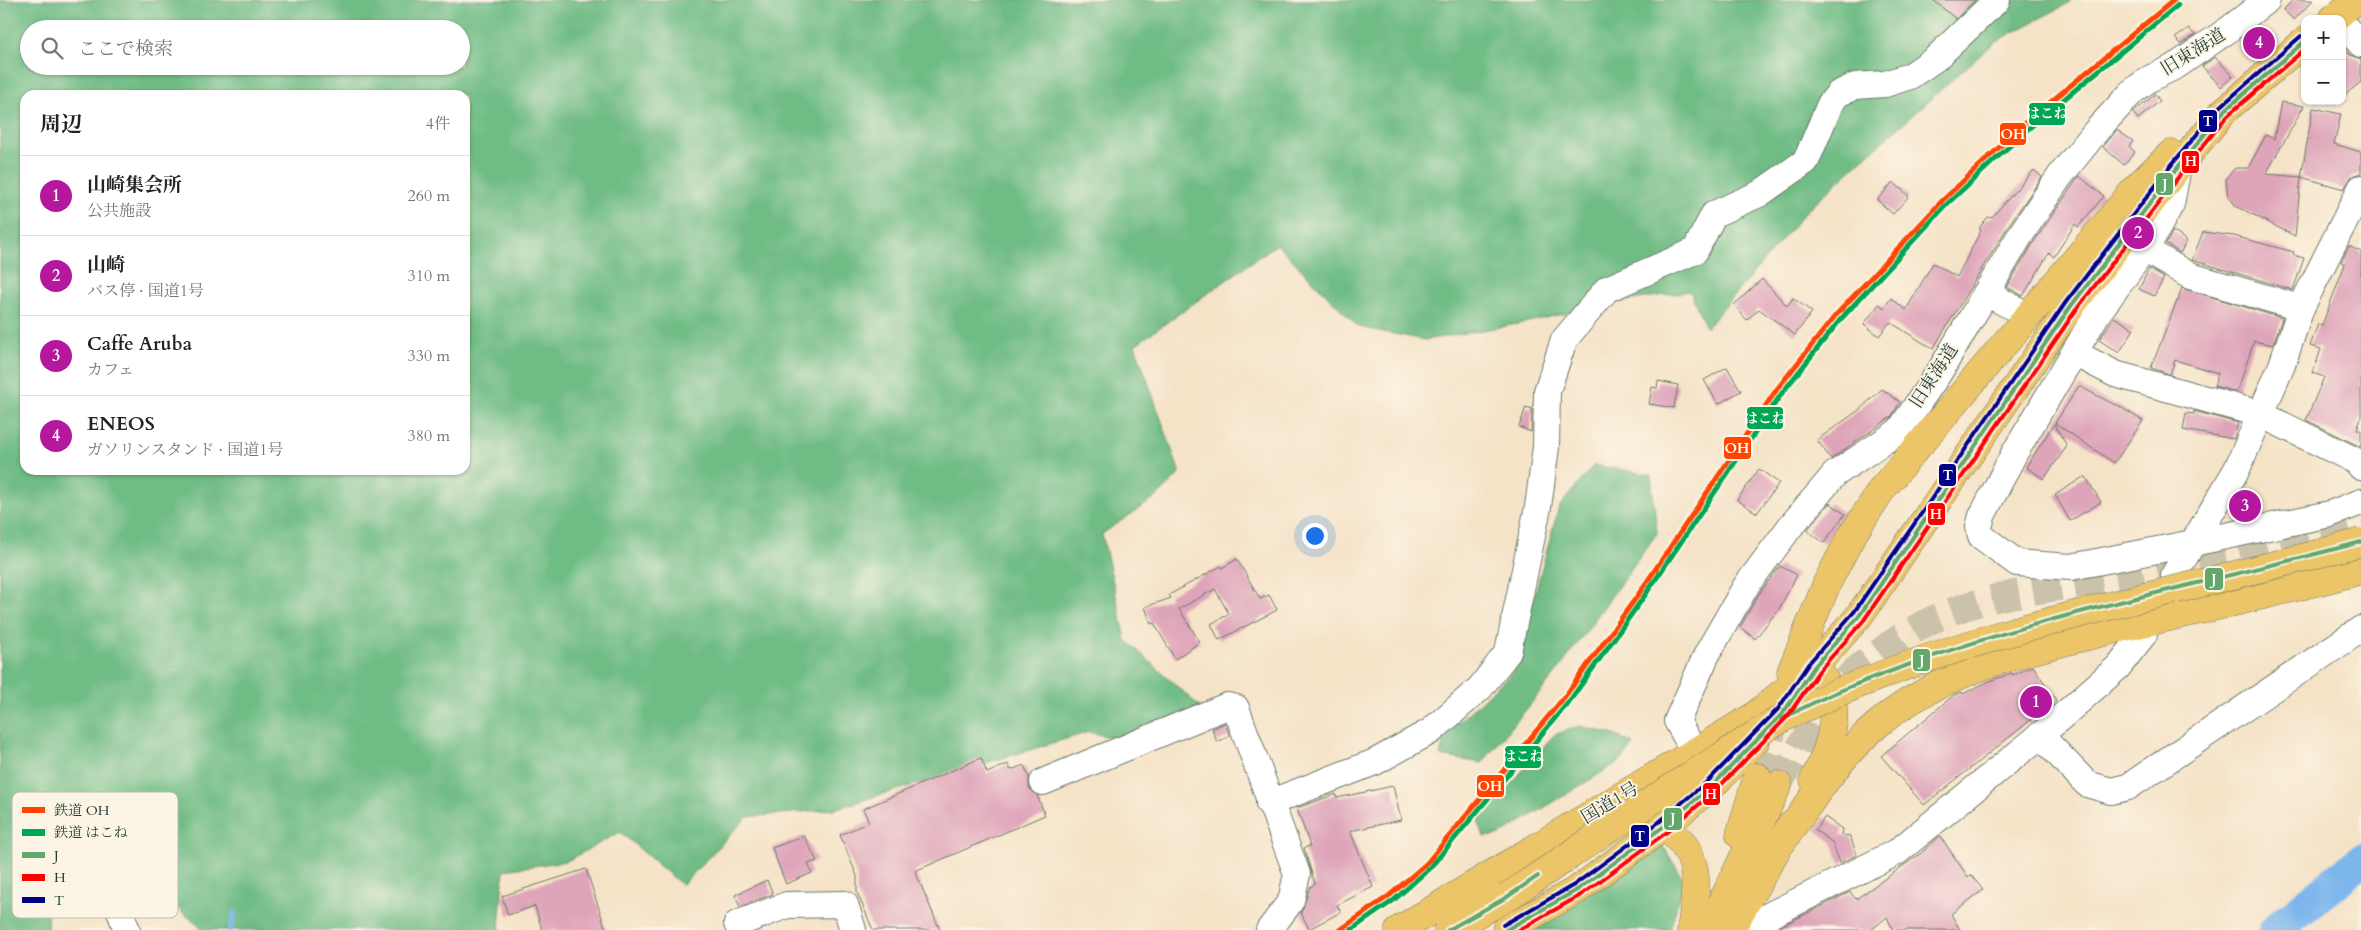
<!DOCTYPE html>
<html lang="ja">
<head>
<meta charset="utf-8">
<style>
	body { margin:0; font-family:Cardo,"Noto Serif JP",serif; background:#f2f2f2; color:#222 }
	.controls { position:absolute; right:15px; top:15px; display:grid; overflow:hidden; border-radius:10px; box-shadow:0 1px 4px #0004 }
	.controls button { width:45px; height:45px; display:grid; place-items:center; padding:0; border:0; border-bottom:1px solid #e0e0e0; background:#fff; color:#222; font:25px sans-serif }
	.you { position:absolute; left:1314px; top:535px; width:18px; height:18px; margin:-12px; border:4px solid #fff; border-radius:50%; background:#1a73e8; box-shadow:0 0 0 8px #1a73e833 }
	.badge { display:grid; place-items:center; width:32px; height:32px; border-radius:50%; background:#b5179e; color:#fff; font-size:16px; font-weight:700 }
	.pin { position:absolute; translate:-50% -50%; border:2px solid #fff; box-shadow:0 1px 5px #0006 }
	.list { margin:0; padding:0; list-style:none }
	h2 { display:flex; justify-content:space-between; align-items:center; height:65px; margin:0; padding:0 20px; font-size:21px }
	h2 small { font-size:16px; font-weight:400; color:#767676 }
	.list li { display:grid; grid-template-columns:32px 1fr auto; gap:15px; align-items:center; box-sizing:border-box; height:80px; padding:0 20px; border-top:1px solid #e0e0e0 }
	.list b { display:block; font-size:19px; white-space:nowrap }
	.list p { margin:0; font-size:16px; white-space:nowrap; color:#767676 }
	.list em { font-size:16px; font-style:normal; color:#767676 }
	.icon { flex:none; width:28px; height:28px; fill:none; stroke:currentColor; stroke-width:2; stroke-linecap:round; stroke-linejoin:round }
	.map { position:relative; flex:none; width:2361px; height:930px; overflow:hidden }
	.search { position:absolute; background:#fff; box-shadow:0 1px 4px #0004; left:20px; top:20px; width:450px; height:55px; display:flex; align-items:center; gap:12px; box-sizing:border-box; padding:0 18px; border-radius:28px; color:#767676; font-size:19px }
	.panel { position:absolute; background:#fff; box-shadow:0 1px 4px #0004; left:20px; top:90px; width:450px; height:385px; border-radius:15px }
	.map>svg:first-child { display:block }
</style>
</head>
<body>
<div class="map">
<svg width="2361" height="930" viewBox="0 0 2361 930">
	<rect width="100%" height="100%" fill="#fcf5e5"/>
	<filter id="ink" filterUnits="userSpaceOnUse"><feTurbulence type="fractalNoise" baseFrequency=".02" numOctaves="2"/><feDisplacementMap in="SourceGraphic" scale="10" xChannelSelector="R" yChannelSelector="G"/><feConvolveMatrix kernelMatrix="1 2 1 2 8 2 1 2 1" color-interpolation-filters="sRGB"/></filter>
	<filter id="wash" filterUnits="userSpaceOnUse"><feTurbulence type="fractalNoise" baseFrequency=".0096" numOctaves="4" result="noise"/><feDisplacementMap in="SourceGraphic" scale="20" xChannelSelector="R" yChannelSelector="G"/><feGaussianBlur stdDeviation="1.12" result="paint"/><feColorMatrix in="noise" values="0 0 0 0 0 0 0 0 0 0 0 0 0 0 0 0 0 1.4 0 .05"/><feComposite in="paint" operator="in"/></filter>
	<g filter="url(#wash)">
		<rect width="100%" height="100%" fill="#f5e3c8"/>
		<!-- forest -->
		<g fill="#70bc85" stroke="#487c5c" fill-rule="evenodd">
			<path d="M0,0H2070L2069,3L1995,42L1892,133L1808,209L1706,328L1690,291L1608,304L1523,323L1425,340L1358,327L1277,244L1135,345L1180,473L1159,495L1102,534L1126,640L1200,707L1132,742L1089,732L834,809L747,817L682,885L620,832L567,861L504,870L499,927L501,930H203L106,846L66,849L49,880L47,930H0ZM29,29H461V66H29ZM25,95H465V470H25Z"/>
			<polygon points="1594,465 1651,475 1657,533 1557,672 1482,763 1440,756 1445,734 1513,672 1559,507"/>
			<polygon points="1580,726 1612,734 1634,744 1622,760 1500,835 1484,837 1478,821 1554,735"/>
			<polygon points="1663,846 1684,880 1670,930 1533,930"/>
		</g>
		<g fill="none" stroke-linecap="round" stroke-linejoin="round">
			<!-- stream -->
			<polyline stroke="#7cb6ed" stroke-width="5.5" points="230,930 235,913"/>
			<!-- river -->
			<polyline stroke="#7cb6ed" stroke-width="34" points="2275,930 2361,861"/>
		</g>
		<g id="blocks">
			<!-- building -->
			<g fill="#dea4b9">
				<polygon points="1933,0 1975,0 1956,19"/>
				<polygon points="2293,0 2313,0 2294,20 2283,10"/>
				<polygon points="2189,29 2195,35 2181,44 2175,38"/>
				<polygon points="2342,46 2350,55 2361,59 2361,82 2342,97"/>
				<polygon points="2215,57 2233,76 2221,87 2202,66"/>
				<polygon points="2155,94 2160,101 2138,119 2133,113"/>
				<polygon points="2281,102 2304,106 2266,174 2301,177 2313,108 2341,114 2334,144 2361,152 2361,173 2352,176 2344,189 2301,177 2295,236 2236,206 2228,196 2226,178 2235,168 2248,168 2266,135 2274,139"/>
				<polygon points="2117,130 2133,141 2129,146 2135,152 2124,165 2103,147"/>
				<polygon points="2034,170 2042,177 2008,226 1933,349 1890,322 1879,336 1864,324 1879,304 1884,308 1891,298 1906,310 1933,263 1957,277 1981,230 1979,228 1988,217 1991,218"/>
				<polygon points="2079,176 2104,196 2078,227 2075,224 2054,257 2049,253 2023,296 2007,287 2034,242"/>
				<polygon points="1893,182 1909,196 1893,214 1877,200"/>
				<polygon points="2173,231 2187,241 2180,253 2166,244"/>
				<polygon points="2203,232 2234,236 2294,252 2293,255 2304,258 2293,290 2192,260"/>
				<polygon points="2349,246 2361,252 2361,417 2357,429 2361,430 2361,447 2306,420 2324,377 2313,373 2321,349 2310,346 2318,324 2322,325 2345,264 2341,262"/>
				<polygon points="2149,269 2164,278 2154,296 2139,289"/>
				<polygon points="1762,279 1787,306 1793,298 1812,312 1795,335 1759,309 1747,320 1734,305"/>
				<polygon points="2182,288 2282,318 2273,345 2254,341 2237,392 2214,386 2218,373 2175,360 2170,374 2151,368"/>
				<polygon points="2114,317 2134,329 2119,353 2099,340"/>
				<polygon points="1727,367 1741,391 1718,404 1704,380"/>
				<polygon points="1658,381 1678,385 1674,408 1649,404 1652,387 1657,388"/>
				<polygon points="2079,386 2115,405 2116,404 2143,421 2114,463 2055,423"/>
				<polygon points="1882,389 1900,402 1891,417 1831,459 1817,440 1859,410"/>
				<polygon points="1526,407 1532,409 1531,432 1519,427"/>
				<polygon points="2194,411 2238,423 2234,439 2183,430 2186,413 2194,414"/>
				<polygon points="2054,424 2067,446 2044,479 2026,467"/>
				<polygon points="1759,469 1779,483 1757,513 1737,500"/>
				<polygon points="2085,476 2101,502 2070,521 2055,495"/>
				<polygon points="1830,503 1845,514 1824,543 1807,530"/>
				<polygon points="1237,559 1260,599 1269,595 1277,610 1219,640 1211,624 1229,614 1215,589 1179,609 1200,642 1175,659 1154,623 1151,624 1145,607 1171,598 1169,595 1221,566 1222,568"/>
				<polygon points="1780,566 1797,575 1779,609 1755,639 1740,627 1759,594"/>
				<polygon points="2033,666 2056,700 1924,805 1881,756 1954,695 1962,692 1963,694 1987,682 2012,673 2013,675"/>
				<polygon points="1225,723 1230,736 1217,742 1212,729"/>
				<polygon points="981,758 987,773 1008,764 1011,770 1024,765 1029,777 1029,788 1037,795 1045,815 915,871 940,930 873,930 857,892 857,876 840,835 869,822 863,809"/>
				<polygon points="1393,786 1401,820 1350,831 1373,887 1337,905 1341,912 1309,929 1301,913 1310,887 1315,884 1304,848 1310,846 1297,808 1336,794 1337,798"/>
				<polygon points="1825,817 1842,829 1841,835 1850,836 1857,855 1840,863 1832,842 1815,830"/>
				<polygon points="804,836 817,861 808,864 812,873 786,884 772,848"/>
				<polygon points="1940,836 1968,877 1971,875 1983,890 1951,914 1960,930 1893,930 1887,917 1871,930 1774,930 1850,892 1856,899 1920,854"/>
				<polygon points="586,869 606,930 542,930 535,906 508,915 502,896"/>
				<polygon points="767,880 773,894 740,907 735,895"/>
			</g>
		</g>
	</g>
	<g filter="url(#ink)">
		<use href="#blocks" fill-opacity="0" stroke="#6a7768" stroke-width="1"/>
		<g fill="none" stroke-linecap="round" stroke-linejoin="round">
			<!-- highway-tunnel -->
			<g stroke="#cac2aa" stroke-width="28" stroke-dasharray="28 14" stroke-linecap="butt">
				<polyline points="1757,777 1778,714"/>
				<path d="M1778,785C1800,747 1821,708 1851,675C1859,666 1871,659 1880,652C1966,585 2056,592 2156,572C2225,558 2294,540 2361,519"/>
			</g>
			<defs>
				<g id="minor">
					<polyline points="2342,24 2361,44"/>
					<polyline points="2178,167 2171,204 2149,243 2097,314 2014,454 1982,516 1979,527 1981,536 2017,563 2071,567 2193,543 2330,514 2361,502"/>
					<polyline points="2144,249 2190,276 2301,308"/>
					<polyline points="1986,293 2018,310"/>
					<polyline points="2088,360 2115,374 2260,414 2356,461 2361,467"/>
					<polyline points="2174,575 2237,469 2282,365 2301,308 2361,188"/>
					<polyline points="2040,735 2087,784 2111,791 2128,787 2361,629"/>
					<polyline points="1705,771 1677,721 1707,654 1746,586 1790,527 1835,474 1899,431 1940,371 2021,234 2060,176 2097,130 2133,91 2149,79 2176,66 2228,30 2267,0"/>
					<polyline points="1043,782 1227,706 1236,708 1297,874 1291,901 1269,930"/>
					<polyline points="1269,803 1375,762 1431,731 1480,688 1508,652 1538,507 1546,447 1547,391 1564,340 1607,289 1695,251 1714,214 1759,194 1806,161 1830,104 1838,94 1855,86 1885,84 1910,76 1935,59 1997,0"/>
					<polyline points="83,895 103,894 118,906 127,930"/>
					<polyline points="737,924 787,905 845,904 853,930"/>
					<polyline points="1752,930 1756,922 1897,852 2043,733 2118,667 2144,634"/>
				</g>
				<g id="highway">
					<polyline points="2333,19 2356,0"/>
					<polyline points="1791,672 1827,583 1851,537 1882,489 2137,187 2171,154"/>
					<path d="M1814,780C1830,748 1844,710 1822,676"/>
					<path d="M1663,827C1703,850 1697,889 1691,930"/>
					<polyline points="1740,835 1757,777"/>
					<path d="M1782,842C1815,795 1845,747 1892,713C1960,664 2045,646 2125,627C2204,609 2283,592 2361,570"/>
					<polyline points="1399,930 1753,717 1814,667 1859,616 2071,306 2178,167 2223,112 2305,41"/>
					<polyline points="1448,930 1507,897"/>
					<polyline points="1506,930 1577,890 1663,827 1713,785 1756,740"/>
					<polyline points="1709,930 1778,785"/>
					<polyline points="1730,930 1791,825"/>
				</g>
			</defs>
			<!-- minor casing -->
			<use href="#minor" stroke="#6a7768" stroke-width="28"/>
			<!-- highway casing -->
			<use href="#highway" stroke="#6a7768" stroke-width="29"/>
			<!-- minor -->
			<use href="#minor" stroke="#fff" stroke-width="26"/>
			<!-- highway -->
			<use href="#highway" stroke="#ecc569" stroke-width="28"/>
			<defs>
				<path id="highway-bridge" d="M1507,897C1578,850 1647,802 1719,758C1743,743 1766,726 1791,714C1972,626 2170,596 2361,542"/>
			</defs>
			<!-- highway-bridge casing -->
			<use href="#highway-bridge" stroke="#6a7768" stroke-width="29" stroke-linecap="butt"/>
			<!-- highway-bridge -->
			<use href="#highway-bridge" stroke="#ecc569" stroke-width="28"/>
			<defs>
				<g id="bus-1">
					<path d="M1782,719C1826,694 1874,677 1922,660C2065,609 2215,582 2361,542"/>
					<polyline points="1448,930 1507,897 1538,876"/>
					<polyline points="1506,930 1577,890 1663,827 1713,785 1783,713 1814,667 1859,616 2071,306 2178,167 2223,112 2305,41"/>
				</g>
				<polyline id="bus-2" points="1519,930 1581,895 1667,832 1717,789 1787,717 1819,671 1864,620 2076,310 2183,171 2227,116 2305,49"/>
				<polyline id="bus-3" points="1503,925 1574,885 1659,822 1709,780 1778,709 1809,663 1854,612 2066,302 2173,163 2219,108 2301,36"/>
			</defs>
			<!-- bus-1 casing -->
			<use href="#bus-1" stroke="#fcf5e5" stroke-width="8"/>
			<!-- bus-2 casing -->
			<use href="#bus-2" stroke="#fcf5e5" stroke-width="8"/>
			<!-- bus-3 casing -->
			<use href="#bus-3" stroke="#fcf5e5" stroke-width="8"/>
			<!-- bus-1 -->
			<use href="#bus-1" stroke="#63a76b" stroke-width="4"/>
			<!-- bus-2 -->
			<use href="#bus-2" stroke="#f00" stroke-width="4"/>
			<!-- bus-3 -->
			<use href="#bus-3" stroke="#00008b" stroke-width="4"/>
			<defs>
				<polyline id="rail-1" points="1340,930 1390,895 1426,864 1566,695 1638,595 1777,389 1835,316 1942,201 2024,124 2174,0"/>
				<polyline id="rail-2" points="1351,930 1394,900 1430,868 1571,699 1643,598 1782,393 1840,320 1946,205 2028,129 2178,5"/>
			</defs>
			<!-- rail-1 casing -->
			<use href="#rail-1" stroke="#fcf5e5" stroke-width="9"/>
			<!-- rail-2 casing -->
			<use href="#rail-2" stroke="#fcf5e5" stroke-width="9"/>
			<!-- rail-1 -->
			<use href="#rail-1" stroke="#ff4500" stroke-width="5"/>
			<!-- rail-2 -->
			<use href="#rail-2" stroke="#00a651" stroke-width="5"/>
		</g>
	</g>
	<g text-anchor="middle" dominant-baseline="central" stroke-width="4" stroke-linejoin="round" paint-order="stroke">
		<!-- street labels -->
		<g font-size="18" fill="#1f3d34" stroke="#fcf5e5">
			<text transform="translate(2193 52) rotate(-32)">旧東海道</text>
			<text transform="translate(1934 376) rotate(-57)">旧東海道</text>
			<text transform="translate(1610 803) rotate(-31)">国道1号</text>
		</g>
	</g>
	<!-- legend -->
	<rect x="12" y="792" width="166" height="126" rx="8" fill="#fcf5e5" stroke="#babeb0" stroke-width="1"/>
	<rect x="22" y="807" width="23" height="6" fill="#ff4500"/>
	<rect x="22" y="829" width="23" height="7" fill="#00a651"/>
	<rect x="22" y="852" width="23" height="6" fill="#63a76b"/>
	<rect x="22" y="874" width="23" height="7" fill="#f00"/>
	<rect x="22" y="897" width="23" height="6" fill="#00008b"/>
	<g font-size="14" fill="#1f3d34">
		<text x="54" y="815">鉄道 OH</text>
		<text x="54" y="837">鉄道 はこね</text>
		<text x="54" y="860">J</text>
		<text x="54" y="882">H</text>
		<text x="54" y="905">T</text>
	</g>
	<g stroke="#fcf5e5" stroke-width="2">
		<rect x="2028" y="102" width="38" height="24" rx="5" fill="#00a651"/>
		<rect x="2198" y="109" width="20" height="24" rx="5" fill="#00008b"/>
		<rect x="1999" y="122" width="28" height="24" rx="5" fill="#ff4500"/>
		<rect x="2181" y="150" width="19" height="24" rx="5" fill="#f00"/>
		<rect x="2155" y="172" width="19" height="24" rx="5" fill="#63a76b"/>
		<rect x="1746" y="406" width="38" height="24" rx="5" fill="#00a651"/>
		<rect x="1723" y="436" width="29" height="24" rx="5" fill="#ff4500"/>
		<rect x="1938" y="463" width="19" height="24" rx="5" fill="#00008b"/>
		<rect x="1927" y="502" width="19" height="24" rx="5" fill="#f00"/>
		<rect x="2204" y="567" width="20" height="24" rx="5" fill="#63a76b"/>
		<rect x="1912" y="648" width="19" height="24" rx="5" fill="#63a76b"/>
		<rect x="1504" y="745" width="38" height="24" rx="5" fill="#00a651"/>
		<rect x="1476" y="774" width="29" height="24" rx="5" fill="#ff4500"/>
		<rect x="1702" y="782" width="19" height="24" rx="5" fill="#f00"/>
		<rect x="1663" y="807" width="20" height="24" rx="5" fill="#63a76b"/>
		<rect x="1630" y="824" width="20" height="24" rx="5" fill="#00008b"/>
	</g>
	<g font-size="14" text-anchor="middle" font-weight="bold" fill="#fff">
		<text x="2047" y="118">はこね</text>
		<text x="2208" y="126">T</text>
		<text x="2013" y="139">OH</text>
		<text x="2191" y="166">H</text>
		<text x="2165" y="189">J</text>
		<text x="1765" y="423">はこね</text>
		<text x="1737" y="453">OH</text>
		<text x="1948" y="480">T</text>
		<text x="1936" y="519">H</text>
		<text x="2214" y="584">J</text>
		<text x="1922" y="665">J</text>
		<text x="1523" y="761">はこね</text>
		<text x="1490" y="791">OH</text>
		<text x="1711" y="799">H</text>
		<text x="1673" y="823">J</text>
		<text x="1640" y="841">T</text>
	</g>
</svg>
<div class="controls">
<button>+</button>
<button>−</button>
</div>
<div class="you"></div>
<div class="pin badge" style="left:2036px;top:702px">1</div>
<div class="pin badge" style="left:2138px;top:233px">2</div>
<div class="pin badge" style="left:2245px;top:506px">3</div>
<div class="pin badge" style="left:2259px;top:43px">4</div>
<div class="search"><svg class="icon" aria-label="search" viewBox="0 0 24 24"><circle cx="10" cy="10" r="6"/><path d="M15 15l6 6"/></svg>ここで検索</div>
<section class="panel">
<h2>周辺<small>4件</small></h2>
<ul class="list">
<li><span class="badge">1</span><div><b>山崎集会所</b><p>公共施設</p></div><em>260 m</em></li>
<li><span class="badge">2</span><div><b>山崎</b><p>バス停 · 国道1号</p></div><em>310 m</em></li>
<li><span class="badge">3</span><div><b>Caffe Aruba</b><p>カフェ</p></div><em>330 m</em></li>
<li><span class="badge">4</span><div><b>ENEOS</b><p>ガソリンスタンド · 国道1号</p></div><em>380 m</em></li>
</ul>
</section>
</div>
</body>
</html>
